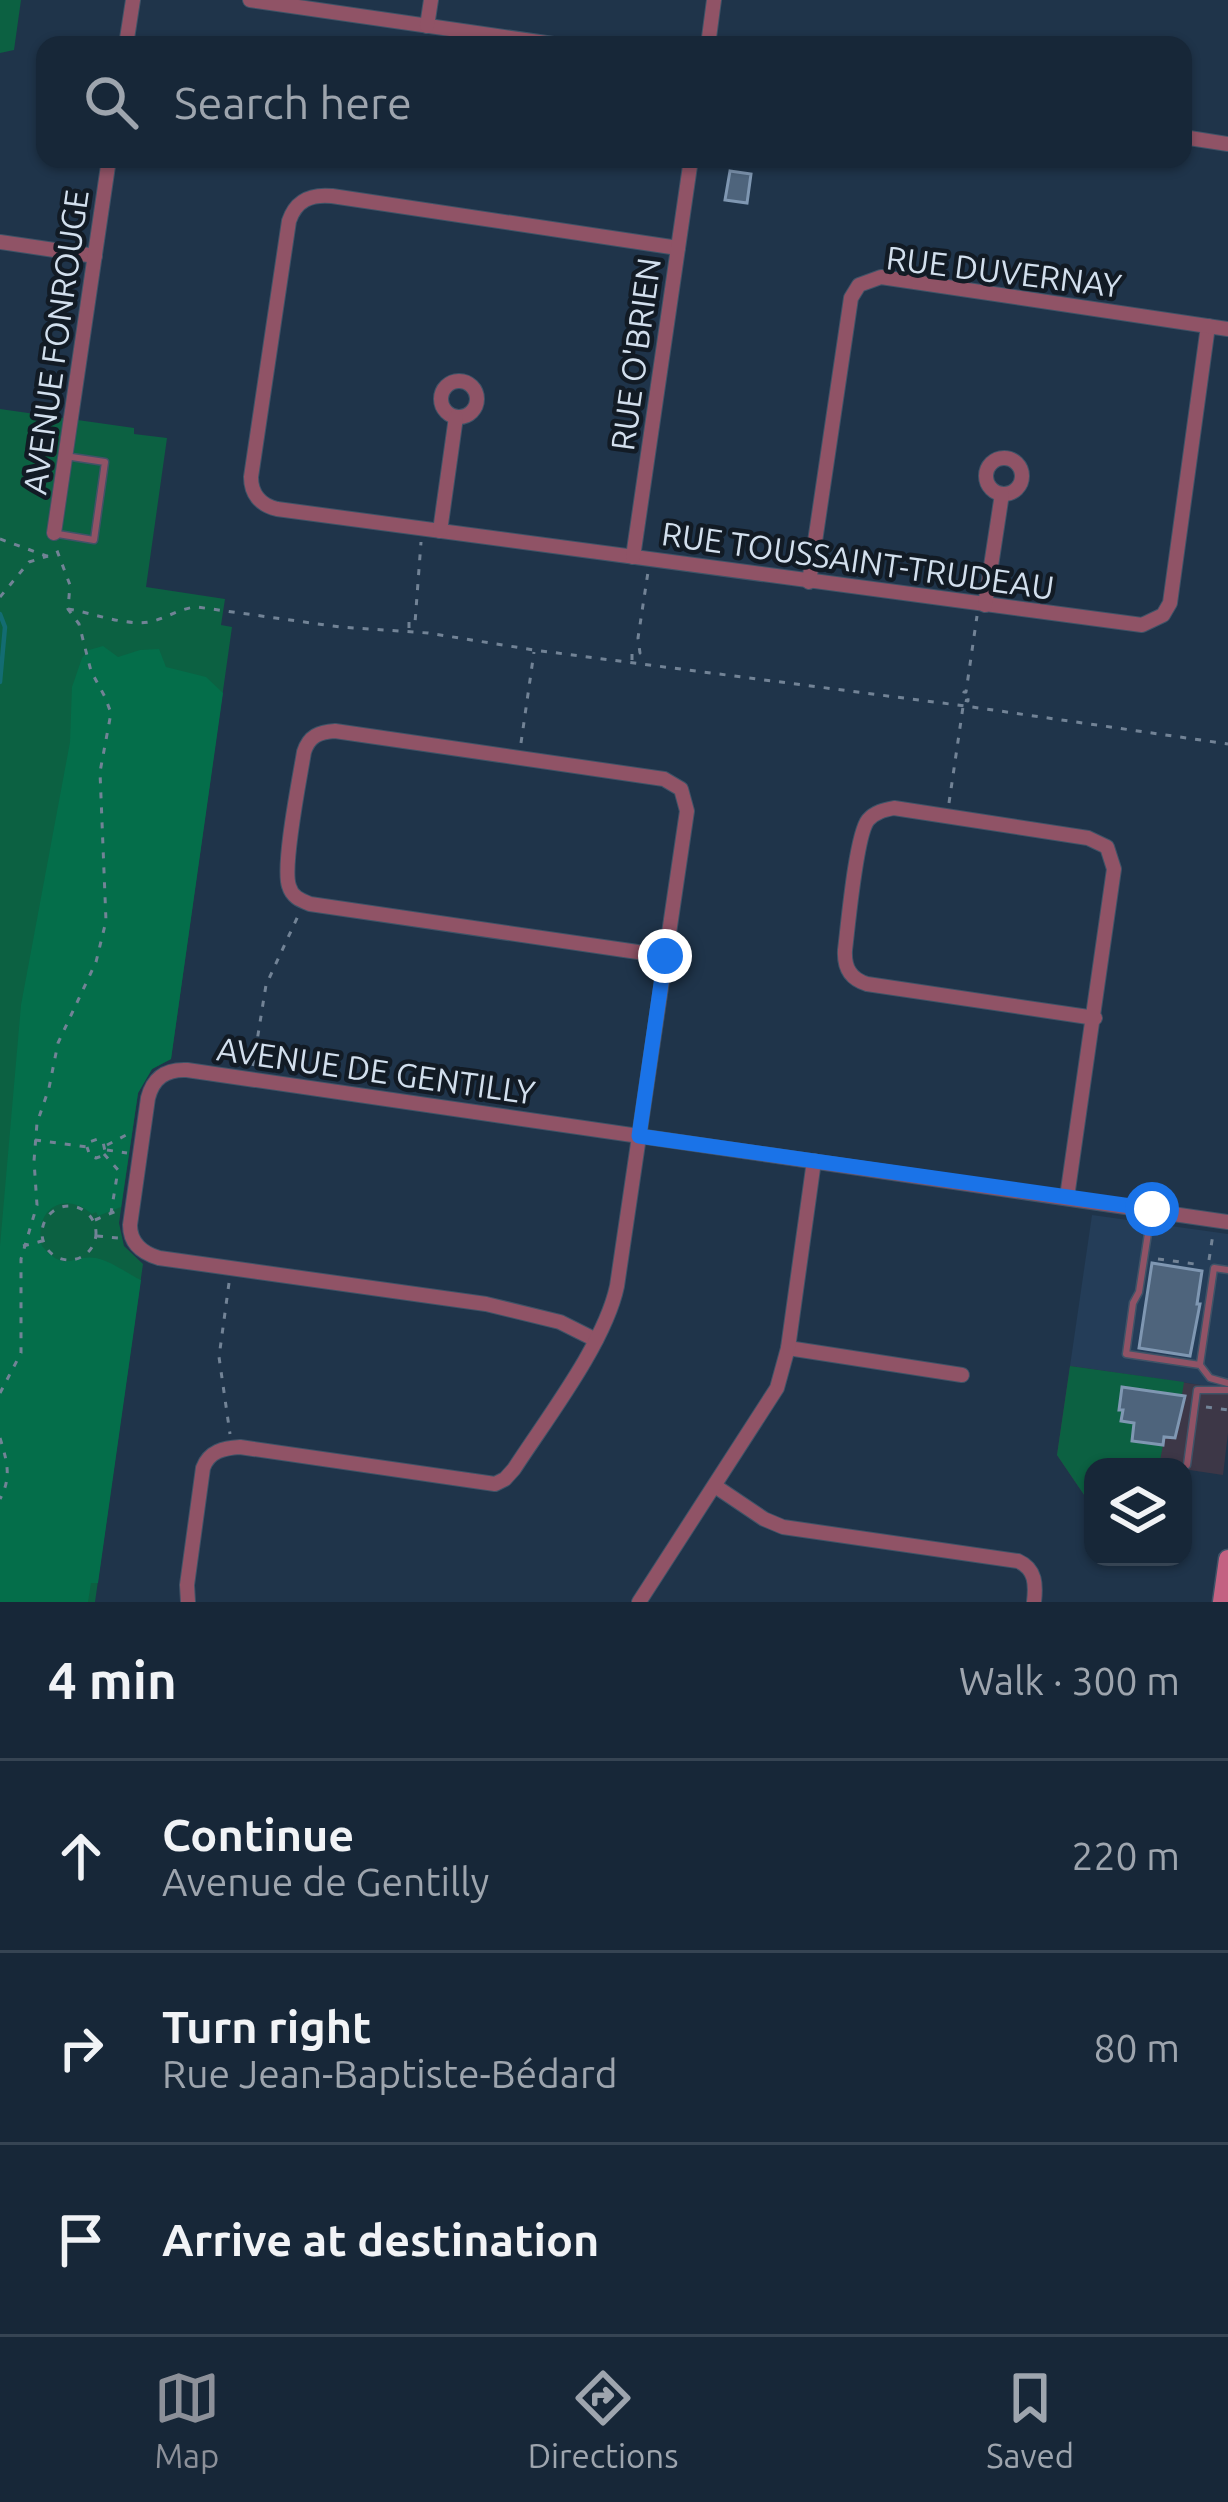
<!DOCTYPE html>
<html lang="en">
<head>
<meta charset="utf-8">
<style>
	body { margin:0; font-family:Ubuntu,sans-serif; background:#202f40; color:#f1f3f6 }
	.controls { position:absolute; right:36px; bottom:36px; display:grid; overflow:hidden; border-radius:24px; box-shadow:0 3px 9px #0004 }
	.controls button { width:108px; height:108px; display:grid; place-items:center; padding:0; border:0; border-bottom:3px solid #364453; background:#172738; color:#f1f3f6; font:60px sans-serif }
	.stop { position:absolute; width:36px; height:36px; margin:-27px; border:9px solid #1a73e8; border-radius:50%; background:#fff }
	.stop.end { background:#1a73e8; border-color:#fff; box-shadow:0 3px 12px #0008 }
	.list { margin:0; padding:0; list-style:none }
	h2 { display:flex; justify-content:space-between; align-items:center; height:156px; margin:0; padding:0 48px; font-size:51px }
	h2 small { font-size:39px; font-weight:400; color:#9ea5ae }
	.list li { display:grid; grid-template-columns:78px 1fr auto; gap:36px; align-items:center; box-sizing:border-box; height:192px; padding:0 48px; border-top:3px solid #364453 }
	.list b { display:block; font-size:45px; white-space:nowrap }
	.list p { margin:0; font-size:39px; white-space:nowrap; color:#9ea5ae }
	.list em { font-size:39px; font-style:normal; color:#9ea5ae }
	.icon { flex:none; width:66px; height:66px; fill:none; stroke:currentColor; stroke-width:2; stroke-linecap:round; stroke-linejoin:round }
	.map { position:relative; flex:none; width:1228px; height:1602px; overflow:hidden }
	.search { position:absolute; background:#172738; box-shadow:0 3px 9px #0004; left:36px; right:36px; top:36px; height:132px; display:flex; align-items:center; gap:30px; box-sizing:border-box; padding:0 42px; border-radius:24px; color:#9ea5ae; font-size:45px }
	.sheet { height:732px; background:#172738 }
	nav { display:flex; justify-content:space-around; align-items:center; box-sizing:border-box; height:168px; border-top:3px solid #364453; background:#172738; font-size:33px; color:#9ea5ae }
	nav a { display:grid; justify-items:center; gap:6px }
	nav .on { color:#8c9099 }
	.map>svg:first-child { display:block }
</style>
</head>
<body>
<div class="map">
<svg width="1228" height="1602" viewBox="0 0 1228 1602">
	<rect width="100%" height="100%" fill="#1f344a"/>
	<!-- built -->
	<polygon fill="#243d58" points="1092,1215 1228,1234 1228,1389 1070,1366"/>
	<!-- education -->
	<polygon fill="#3d3747" points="1070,1366 1228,1389 1228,1433 1223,1475 1183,1469 1183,1467 1140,1463 1138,1467 1093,1467 1093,1508 1057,1455"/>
	<!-- green -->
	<g fill="#0c6142">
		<polygon points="0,0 21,0 14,50 0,53"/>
		<polygon points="0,409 134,428 134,434 167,438 146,587 225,599 221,625 232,627 171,1059 152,1069 138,1093 119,1223 124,1246 143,1264 95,1602 0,1602"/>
		<polygon points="1070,1366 1184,1382 1182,1395 1122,1387 1119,1409 1123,1410 1121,1420 1134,1423 1163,1445 1159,1466 1139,1463 1138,1467 1093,1467 1093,1508 1057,1455"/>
	</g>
	<!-- forest -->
	<path fill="#046e4a" d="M103,646L118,657L140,650L159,649L166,667L206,677L223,693L171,1059L152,1069L138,1093L121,1207L98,1216L96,1212L92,1214C63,1189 33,1211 42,1246C66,1274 72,1254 96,1258C111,1261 128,1274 141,1280L98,1583H91L88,1602H0V1246L21,1005L70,742L72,687L82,658L89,650Z"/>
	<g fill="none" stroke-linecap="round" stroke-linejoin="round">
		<!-- stream -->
		<polyline stroke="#136c72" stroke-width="4.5" points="0,614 5,627 0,682"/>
	</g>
	<!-- building -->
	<g fill="#4e647c" stroke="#7f97b2" stroke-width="3">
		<polygon points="730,171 751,174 747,203 725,200"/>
		<polygon points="1152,1263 1202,1271 1197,1304 1200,1304 1190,1356 1139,1348"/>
		<polygon points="1122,1387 1185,1396 1175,1438 1164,1437 1163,1445 1132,1441 1134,1423 1121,1421 1123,1410 1119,1410"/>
	</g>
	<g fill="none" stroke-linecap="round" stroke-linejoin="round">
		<defs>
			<g id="lane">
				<polyline points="58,534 94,540 105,462 65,456"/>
				<polyline points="1151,1214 1139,1292 1133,1303 1126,1354 1200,1365 1210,1378 1228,1383"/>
				<polyline points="1200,1364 1214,1268 1228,1270"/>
				<polyline points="1187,1465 1197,1390 1228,1390"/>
			</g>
			<g id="street">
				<polyline points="250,0 560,45"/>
				<polyline points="427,26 431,0"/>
				<polyline points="126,45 133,0"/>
				<polyline points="708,45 714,0"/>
				<polyline points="1183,137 1228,144"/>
				<polyline points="0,242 95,256"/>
				<path d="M678,248L332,196C311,194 296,200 289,221L251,477C251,494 260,505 277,509L1142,625L1163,615L1170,603L1208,326"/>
				<circle cx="459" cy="399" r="18"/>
				<circle cx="1004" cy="476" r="18"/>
				<polyline points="440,531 456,417"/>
				<polyline points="54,533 109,159"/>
				<polyline points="633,557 691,159"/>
				<polyline points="809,582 851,298 859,285 881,277 1228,329"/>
				<polyline points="985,605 1002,494"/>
				<path d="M1067,1197L1114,869L1107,847L1088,838L894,808C884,810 875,812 868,820C856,835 848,926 845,950C844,967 850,979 867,984L1095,1018"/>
				<path d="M596,1340L560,1322L486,1304L159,1258C142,1253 130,1243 130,1225L148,1098C153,1078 166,1069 187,1070L1228,1222"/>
				<polyline points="788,1348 962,1375"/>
				<path d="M715,1486L764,1519L783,1527L1018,1561C1036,1569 1036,1585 1034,1602"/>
				<path d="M188,1602L187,1585L203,1468C209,1451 224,1448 240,1447L495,1484L505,1479L514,1469C547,1418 605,1343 617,1286L687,811L681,789L664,779L335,731C319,732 309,736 304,752C300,777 282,866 289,886C292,897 300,900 310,904L665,956"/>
				<polyline points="639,1602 777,1388 788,1348 814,1161"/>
			</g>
			<polyline id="secondary" points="1222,1602 1228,1559"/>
		</defs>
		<!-- lane casing -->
		<use href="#lane" stroke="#3f5367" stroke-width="9"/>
		<!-- street casing -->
		<use href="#street" stroke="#3f5367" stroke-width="16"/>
		<!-- secondary casing -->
		<use href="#secondary" stroke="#3f5367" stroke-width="21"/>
		<!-- path -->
		<g stroke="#728396" stroke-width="3" stroke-dasharray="6 9" stroke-linecap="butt">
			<polyline points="0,539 55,559"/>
			<polyline points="0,597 29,562 48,556"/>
			<path d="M68,609C92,613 126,626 149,622C166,619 179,608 197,607L340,627L428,633L534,650L965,706L1228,744"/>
			<polyline points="409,628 409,622 415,623 421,542"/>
			<polyline points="632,660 632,652 640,653 638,638 648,572"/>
			<polyline points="521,743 534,652"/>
			<polyline points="949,803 964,700 968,701 968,698 963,697 964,692 966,692 977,616"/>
			<polyline points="253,1066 266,985 298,916"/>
			<polyline points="35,1140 87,1147 89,1142 98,1139 103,1142 105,1151 102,1156 96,1158 90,1156 87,1147"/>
			<polyline points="107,1145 130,1133"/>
			<polyline points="107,1150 127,1153"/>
			<polyline points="104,1154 118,1170 111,1213"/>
			<circle cx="69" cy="1233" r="27"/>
			<polyline points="95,1220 119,1210"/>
			<polyline points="97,1236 118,1238"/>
			<polyline points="23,1246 42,1241"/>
			<polyline points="1158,1259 1202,1265"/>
			<polyline points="1209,1260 1213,1234"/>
			<polyline points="229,1283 219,1357 230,1434"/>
			<polyline points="0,1393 21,1353 21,1259 37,1205 34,1161 37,1123 49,1088 58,1043 96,962 106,921 100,772 111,713 105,697 91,671 79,624 68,609 70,585 56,548"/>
			<polyline points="1206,1407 1228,1410"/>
			<path d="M0,1438C7,1461 12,1477 0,1499"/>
		</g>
		<!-- lane -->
		<use href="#lane" stroke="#905366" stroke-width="6"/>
		<!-- street -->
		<use href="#street" stroke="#905366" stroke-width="14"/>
		<!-- secondary -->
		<use href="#secondary" stroke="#c36282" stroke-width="18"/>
	</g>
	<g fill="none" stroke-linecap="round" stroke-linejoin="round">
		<!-- route -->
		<polyline stroke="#1a73e8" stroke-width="15" points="665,956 639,1136 1152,1209"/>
	</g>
	<g text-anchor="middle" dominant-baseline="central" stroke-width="9" stroke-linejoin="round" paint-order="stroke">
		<!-- street labels -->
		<g font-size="33" fill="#d2dfed" stroke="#121b25">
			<text transform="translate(1004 271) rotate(7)">RUE DUVERNAY</text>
			<text transform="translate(55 342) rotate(-82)">AVENUE FONROUGE</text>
			<text transform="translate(635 354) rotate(-82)">RUE O'BRIEN</text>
			<text transform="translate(858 560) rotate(8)">RUE TOUSSAINT-TRUDEAU</text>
			<text transform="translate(376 1070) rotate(8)">AVENUE DE GENTILLY</text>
		</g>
	</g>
</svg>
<div class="controls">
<button><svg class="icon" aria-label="layers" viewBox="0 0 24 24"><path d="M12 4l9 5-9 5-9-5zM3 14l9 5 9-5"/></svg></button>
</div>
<div class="stop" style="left:1152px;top:1209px"></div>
<div class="stop end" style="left:665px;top:956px"></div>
<div class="search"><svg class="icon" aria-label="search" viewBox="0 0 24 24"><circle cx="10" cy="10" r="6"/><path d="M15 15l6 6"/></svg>Search here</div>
</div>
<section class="sheet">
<h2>4 min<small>Walk · 300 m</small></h2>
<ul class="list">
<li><svg class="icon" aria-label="ahead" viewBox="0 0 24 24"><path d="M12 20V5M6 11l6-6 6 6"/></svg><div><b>Continue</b><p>Avenue de Gentilly</p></div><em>220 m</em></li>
<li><svg class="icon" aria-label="right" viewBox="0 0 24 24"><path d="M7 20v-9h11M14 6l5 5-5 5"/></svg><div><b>Turn right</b><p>Rue Jean-Baptiste-Bédard</p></div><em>80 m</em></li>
<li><svg class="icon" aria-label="arrive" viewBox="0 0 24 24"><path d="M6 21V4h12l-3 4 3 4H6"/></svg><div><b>Arrive at destination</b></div></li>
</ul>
</section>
<nav>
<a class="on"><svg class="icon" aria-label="map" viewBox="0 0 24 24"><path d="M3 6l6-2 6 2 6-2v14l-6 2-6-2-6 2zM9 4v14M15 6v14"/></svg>Map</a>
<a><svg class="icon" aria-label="directions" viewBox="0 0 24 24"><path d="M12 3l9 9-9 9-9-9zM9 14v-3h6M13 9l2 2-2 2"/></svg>Directions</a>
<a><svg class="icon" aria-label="saved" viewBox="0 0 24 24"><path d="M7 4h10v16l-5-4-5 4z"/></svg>Saved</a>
</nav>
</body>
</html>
